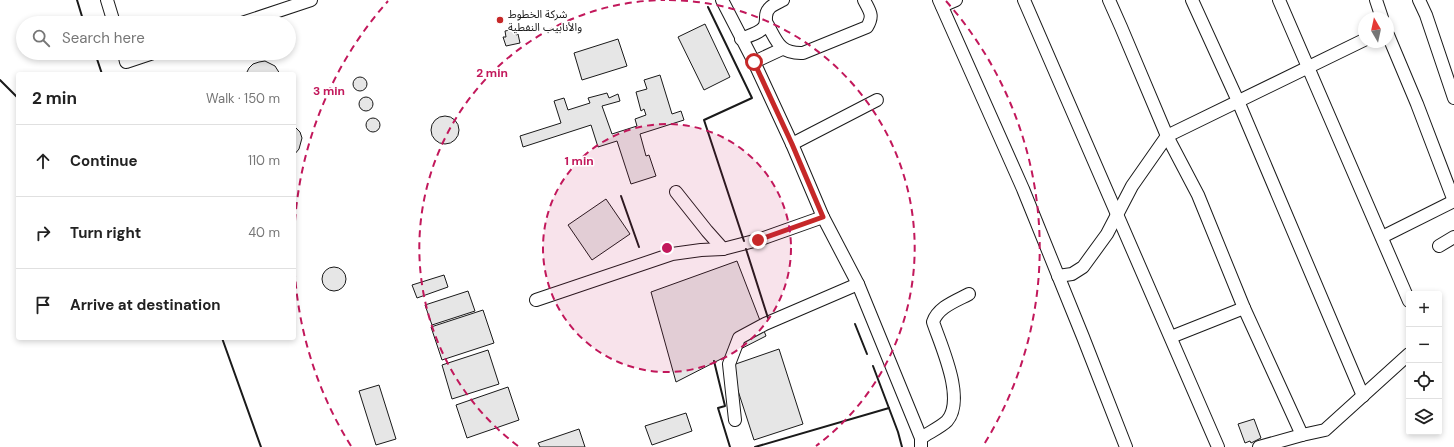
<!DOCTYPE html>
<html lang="en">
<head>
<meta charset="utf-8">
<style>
	body { margin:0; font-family:"DM Sans","Noto Sans Arabic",sans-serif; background:#f2f2f2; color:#222 }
	.controls { position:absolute; right:12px; bottom:12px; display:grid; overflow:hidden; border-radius:4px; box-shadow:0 2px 6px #0003 }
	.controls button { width:36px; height:36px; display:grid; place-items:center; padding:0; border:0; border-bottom:1px solid #e0e0e0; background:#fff; color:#222; font:20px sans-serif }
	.compass { position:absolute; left:1358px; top:12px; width:36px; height:36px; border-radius:50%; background:#fff; box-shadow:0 2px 6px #0003; rotate:351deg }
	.stop { position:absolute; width:12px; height:12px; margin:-9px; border:3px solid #c62828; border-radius:50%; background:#fff }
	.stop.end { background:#c62828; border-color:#fff; box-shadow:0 1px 4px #0008 }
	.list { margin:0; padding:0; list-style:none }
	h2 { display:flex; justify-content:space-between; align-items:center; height:52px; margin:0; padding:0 16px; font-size:17px }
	h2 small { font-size:13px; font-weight:400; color:#767676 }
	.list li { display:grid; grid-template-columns:26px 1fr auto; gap:12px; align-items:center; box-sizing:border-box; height:72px; padding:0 16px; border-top:1px solid #e0e0e0 }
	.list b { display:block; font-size:15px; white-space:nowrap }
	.list em { font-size:13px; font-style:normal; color:#767676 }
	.icon { flex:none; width:22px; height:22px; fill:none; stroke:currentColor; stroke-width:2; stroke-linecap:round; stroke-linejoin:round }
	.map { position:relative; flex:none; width:1454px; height:447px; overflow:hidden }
	.search { position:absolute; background:#fff; box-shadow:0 2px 6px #0003; left:16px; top:16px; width:280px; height:44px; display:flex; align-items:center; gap:10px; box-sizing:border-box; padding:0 14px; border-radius:22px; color:#767676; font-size:15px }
	.panel { position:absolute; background:#fff; box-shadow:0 2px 6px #0003; left:16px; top:72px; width:280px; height:268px; border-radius:4px }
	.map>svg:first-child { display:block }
</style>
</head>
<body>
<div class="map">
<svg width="1454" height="447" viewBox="0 0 1454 447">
	<rect width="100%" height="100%" fill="#fff"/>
	<!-- building -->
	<g fill="#e6e6e6" stroke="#1a1a1a">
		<polygon points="705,24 730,77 704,90 678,37"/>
		<polygon points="515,29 516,35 518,34 520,43 506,46 503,37 506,37 505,31"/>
		<polygon points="618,39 627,66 582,80 574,53"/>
		<polygon points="265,61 275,66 280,74 246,74 249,68 253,64 259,62"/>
		<polygon points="660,75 672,114 681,111 684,120 640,134 646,156 649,155 656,176 631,184 617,141 598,147 591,125 523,147 520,136 561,123 554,101 564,98 568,110 590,103 588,98 607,93 609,98 618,94 620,101 602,106 612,134 637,126 635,119 646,115 644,109 641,111 636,92 647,89 644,80"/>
		<circle cx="360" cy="84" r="7"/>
		<circle cx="366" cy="104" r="7"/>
		<circle cx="445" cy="130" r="14"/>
		<circle cx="373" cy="125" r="7"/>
		<polygon points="294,126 300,132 302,138 299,149 294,155"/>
		<polygon points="606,199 630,234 592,260 568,225"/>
		<polygon points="737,261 766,336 676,382 651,292"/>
		<circle cx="334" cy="279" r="12"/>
		<polygon points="444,275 448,287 417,298 412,285"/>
		<polygon points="468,291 475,311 432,325 425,305"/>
		<polygon points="483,310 494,343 442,360 431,327"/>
		<polygon points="779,349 803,424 754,440 730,366"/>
		<polygon points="488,350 499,384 452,399 442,365"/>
		<polygon points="379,385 396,439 376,445 359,391"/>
		<polygon points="508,387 519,420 467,438 456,405"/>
		<polygon points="686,413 692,431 652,445 645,426"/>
		<polygon points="1254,419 1261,438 1251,443 1250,441 1245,443 1238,424"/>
		<polygon points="579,429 585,447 540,447 538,443"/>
	</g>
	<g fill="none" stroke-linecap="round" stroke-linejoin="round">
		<defs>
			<g id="minor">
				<polyline points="107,0 114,23"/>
				<polyline points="722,0 754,62 792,144 823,217 858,284 921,438 921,447"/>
				<polyline points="939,0 1023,189 1083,337 1126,447"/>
				<polyline points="1024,0 1218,447"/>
				<polyline points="1109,0 1121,27 1167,136 1198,195 1244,308 1302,435"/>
				<polyline points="1192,0 1238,101 1363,396"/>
				<polyline points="1279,0 1409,301"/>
				<polyline points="1376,0 1382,18"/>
				<polyline points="1419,0 1426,15 1454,98"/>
				<polyline points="942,6 956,0"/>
				<path d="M766,22C777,40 778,54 803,53L867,27C874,15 870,12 864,0"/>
				<polyline points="242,23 311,0"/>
				<polyline points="1388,35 1417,104 1454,201"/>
				<path d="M741,39C748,36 760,33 764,27C766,24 766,21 766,17C766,7 775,4 783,0"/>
				<polyline points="124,53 126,62 153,53"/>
				<polyline points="754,62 782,49"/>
				<polyline points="792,144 877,100"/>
				<polyline points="676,192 707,231 723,249"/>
				<polyline points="1382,237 1454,201"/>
				<polyline points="1439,246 1454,237"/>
				<polyline points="1058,276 1072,274 1083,267 1107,234 1132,186 1167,136 1364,40"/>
				<polyline points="536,300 672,254 701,250 723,249 758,240 823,217"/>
				<polyline points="1171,337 1244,308"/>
				<polyline points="735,420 729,364 739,338 765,324 858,284"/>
				<path d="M921,438C928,433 941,427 947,421C966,399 941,346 933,322C938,307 956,301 969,294"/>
				<polyline points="1259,447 1302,435 1325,430 1409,354"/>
			</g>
		</defs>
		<!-- minor casing -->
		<use href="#minor" stroke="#1a1a1a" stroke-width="14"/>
		<!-- minor -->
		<use href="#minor" stroke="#fff" stroke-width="12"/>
		<!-- wall -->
		<g stroke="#1a1a1a" stroke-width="2">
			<polyline points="77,0 84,23"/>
			<polyline points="708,7 752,98 704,120 744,241"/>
			<polyline points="95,53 102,74"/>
			<polyline points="0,80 18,98"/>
			<polyline points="621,196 639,247"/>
			<polyline points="746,249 768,318"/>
			<polyline points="855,324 867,354"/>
			<polyline points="222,338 261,447"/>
			<polyline points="714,361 725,406 718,408 730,447"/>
			<polyline points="873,366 898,432 902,447"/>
			<polyline points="755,447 889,408"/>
		</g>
	</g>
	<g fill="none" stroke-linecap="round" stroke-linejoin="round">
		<!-- route -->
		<polyline stroke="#c62828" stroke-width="5" points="754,62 792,144 823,217 758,240"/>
	</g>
	<!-- distance rings -->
	<circle cx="667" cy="248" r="124" fill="#c2185b" fill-opacity=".12"/>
	<g fill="none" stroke="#c2185b" stroke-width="2" stroke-dasharray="7 5">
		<circle cx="667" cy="248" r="124"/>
		<path d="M518 446A248 248 0 0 1 665 0M669 0A248 248 0 0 1 816 446"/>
		<path d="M351 446A373 373 0 0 1 294 251M294 245A373 373 0 0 1 388 1M946 1A373 373 0 0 1 983 446"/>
	</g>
	<!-- markers -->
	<circle fill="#c62828" stroke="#fff" stroke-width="1.5" cx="500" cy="20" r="4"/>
	<g text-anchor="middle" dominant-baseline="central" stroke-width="3" stroke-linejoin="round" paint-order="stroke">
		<!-- poi labels -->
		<g font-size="11" fill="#1a1a1a" stroke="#fff" text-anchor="start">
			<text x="508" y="14">شركة الخطوط<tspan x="508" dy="13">والأنابيب النفطية</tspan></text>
		</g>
	</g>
	<circle cx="667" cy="248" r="6" fill="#c2185b" stroke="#fff" stroke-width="2"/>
	<g font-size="12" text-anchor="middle" font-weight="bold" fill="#c2185b" stroke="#fff" stroke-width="3" stroke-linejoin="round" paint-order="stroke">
		<text x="492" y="77">2 min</text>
		<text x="329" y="95">3 min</text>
		<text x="579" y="165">1 min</text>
	</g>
</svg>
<div class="controls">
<button>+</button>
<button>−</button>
<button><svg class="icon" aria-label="locate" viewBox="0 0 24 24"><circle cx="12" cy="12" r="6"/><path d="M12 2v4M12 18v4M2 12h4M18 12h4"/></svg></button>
<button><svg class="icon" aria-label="layers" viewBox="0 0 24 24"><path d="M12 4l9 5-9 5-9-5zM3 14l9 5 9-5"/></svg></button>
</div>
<svg class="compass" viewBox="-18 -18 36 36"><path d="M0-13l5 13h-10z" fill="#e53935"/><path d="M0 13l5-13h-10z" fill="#767676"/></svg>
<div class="stop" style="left:754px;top:62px"></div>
<div class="stop end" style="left:758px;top:240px"></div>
<div class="search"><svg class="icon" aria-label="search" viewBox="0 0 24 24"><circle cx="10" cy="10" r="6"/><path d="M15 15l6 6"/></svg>Search here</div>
<section class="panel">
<h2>2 min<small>Walk · 150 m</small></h2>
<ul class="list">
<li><svg class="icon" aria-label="ahead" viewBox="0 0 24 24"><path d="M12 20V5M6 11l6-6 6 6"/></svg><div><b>Continue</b></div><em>110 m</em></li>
<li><svg class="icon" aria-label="right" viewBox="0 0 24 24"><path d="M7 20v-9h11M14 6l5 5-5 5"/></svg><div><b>Turn right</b></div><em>40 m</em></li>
<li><svg class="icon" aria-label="arrive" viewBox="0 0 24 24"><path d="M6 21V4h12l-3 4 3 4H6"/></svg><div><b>Arrive at destination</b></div></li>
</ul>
</section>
</div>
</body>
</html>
